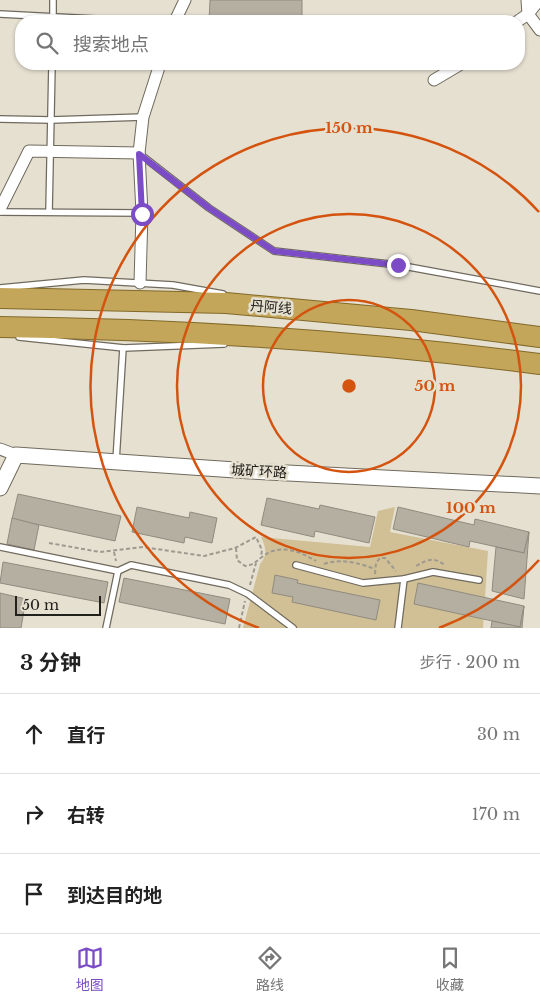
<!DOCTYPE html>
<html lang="zh">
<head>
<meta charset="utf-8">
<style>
	body { margin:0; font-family:"Libre Baskerville","Noto Sans SC",serif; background:#f6f6f6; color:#222 }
	.scale { position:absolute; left:15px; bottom:12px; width:86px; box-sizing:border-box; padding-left:5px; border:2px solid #22201b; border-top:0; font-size:14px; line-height:18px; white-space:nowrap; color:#22201b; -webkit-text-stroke:4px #e6e0d1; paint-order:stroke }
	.stop { position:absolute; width:15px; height:15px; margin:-11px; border:4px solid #7b4cc5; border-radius:50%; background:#fff }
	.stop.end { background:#7b4cc5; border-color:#fff; box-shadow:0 1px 5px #0008 }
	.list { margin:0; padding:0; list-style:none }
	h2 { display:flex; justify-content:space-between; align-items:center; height:65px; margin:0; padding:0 20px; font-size:21px }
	h2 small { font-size:16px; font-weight:400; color:#767676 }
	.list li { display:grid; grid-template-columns:32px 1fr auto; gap:15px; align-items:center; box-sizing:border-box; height:80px; padding:0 20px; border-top:1px solid #e0e0e0 }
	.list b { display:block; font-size:19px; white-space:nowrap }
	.list em { font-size:16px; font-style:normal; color:#767676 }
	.icon { flex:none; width:28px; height:28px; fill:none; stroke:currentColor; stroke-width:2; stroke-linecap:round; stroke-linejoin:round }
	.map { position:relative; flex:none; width:540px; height:628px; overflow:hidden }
	.search { position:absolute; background:#fff; box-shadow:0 1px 4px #0004; left:15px; right:15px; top:15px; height:55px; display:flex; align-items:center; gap:12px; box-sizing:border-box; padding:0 18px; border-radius:20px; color:#767676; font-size:19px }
	.sheet { height:305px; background:#fff }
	nav { display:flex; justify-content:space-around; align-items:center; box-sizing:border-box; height:70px; border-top:1px solid #e0e0e0; background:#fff; font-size:14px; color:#767676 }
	nav a { display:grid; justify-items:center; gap:2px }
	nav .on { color:#7b4cc5 }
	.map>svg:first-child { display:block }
</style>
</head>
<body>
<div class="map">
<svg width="540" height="628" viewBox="0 0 540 628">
	<rect width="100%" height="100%" fill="#e6e0d1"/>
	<!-- green -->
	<path fill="#d1c096" d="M395,507L390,532L488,551L483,628H243L260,564C268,555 266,548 261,537L370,547L378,511Z"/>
	<!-- building -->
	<g fill="#b4afa1" stroke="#908b7e">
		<polygon points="210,0 302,0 302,21 209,21"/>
		<polygon points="18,494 121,516 115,541 12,519"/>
		<polygon points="267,498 319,509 320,505 375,517 369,543 315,531 314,537 261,525"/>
		<polygon points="137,507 189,518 190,512 217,518 212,543 185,537 184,543 132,532"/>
		<polygon points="398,507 474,525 475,519 529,532 524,553 470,541 469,547 393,529"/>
		<polygon points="12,518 39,525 34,550 7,544"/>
		<polygon points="529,532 524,599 492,591 496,547 524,553"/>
		<polygon points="3,562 108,582 104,603 0,583"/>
		<polygon points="275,575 298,580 297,583 380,600 376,620 292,602 293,597 272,593"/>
		<polygon points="124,578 230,599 225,624 119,602"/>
		<polygon points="418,583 524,606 520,627 414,604"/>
		<polygon points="0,593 26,599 21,628 0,628"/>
		<polygon points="524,606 522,628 491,628 492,621 520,627"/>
	</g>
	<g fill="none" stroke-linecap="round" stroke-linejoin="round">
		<defs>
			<g id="service">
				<polyline points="0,14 134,21"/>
				<polyline points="53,21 53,0"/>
				<polyline points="0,119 51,120 143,117"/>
				<polyline points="141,155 209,208 274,251 398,265 540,291"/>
				<polyline points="0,212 142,213"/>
				<polyline points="49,212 52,64"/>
				<polyline points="0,288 84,280 173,285 223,294"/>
				<polyline points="19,337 124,348 224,344"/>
				<polyline points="116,461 123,348"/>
				<polyline points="0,547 118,571 131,565 229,585 248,594 293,628"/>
				<polyline points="296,565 363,583 404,579 433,572 479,580"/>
				<polyline points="106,628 118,571"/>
				<polyline points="398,628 404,579"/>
			</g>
			<g id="minor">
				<polyline points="527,0 528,14 540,30"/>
				<polyline points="175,21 185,0"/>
				<polyline points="518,21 528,14 539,0"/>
				<polyline points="434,80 461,64"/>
				<polyline points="0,209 29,151 139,153"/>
				<polyline points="140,283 142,213 139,153 143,117 160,64"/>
				<polyline points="0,449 16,455"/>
			</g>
			<polyline id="tertiary" points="0,488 16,455 250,471 540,486"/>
			<g id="trunk">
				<polyline points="0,298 226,303 411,320 540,337"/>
				<path d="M0,327C181,329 361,341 540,364"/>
			</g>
		</defs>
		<!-- service casing -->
		<use href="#service" stroke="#6f6a5d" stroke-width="8"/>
		<!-- minor casing -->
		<use href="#minor" stroke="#6f6a5d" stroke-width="13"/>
		<!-- tertiary casing -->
		<use href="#tertiary" stroke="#6f6a5d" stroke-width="17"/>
		<!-- trunk casing -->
		<use href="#trunk" stroke="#816929" stroke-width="22"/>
		<!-- path -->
		<g stroke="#9e998e" stroke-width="2" stroke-dasharray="4 2.5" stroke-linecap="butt">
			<polyline points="49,543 100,552 143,547 204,556 235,548 256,537 262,550 261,557"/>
			<path d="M236,548L237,560L245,566C254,565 255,562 262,557C279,543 299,551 316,561"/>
			<polyline points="114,552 116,561"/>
			<path d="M324,564C341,558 359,563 375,569"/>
			<path d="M416,566C428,559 434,557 445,565"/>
			<polyline points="375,574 376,563 380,558 385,558 396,571"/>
			<polyline points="250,585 256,563"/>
			<polyline points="239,628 245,601"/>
		</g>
		<!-- service -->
		<use href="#service" stroke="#fff" stroke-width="5.5"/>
		<!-- minor -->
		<use href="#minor" stroke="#fff" stroke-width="11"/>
		<!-- tertiary -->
		<use href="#tertiary" stroke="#fff" stroke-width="15"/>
		<!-- trunk -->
		<use href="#trunk" stroke="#c3a65a" stroke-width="20"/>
	</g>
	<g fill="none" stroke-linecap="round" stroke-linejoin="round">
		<!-- route -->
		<polyline stroke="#7b4cc5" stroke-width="6" points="142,214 139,154 209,208 274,251 398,265"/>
	</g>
	<!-- distance rings -->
	<g fill="none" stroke="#d4530e" stroke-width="2.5">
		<circle cx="349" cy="386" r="86"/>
		<circle cx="349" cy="386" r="172"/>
		<path d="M539 560A258 258 0 0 1 439 628M259 628A258 258 0 1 1 539 212"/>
	</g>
	<g text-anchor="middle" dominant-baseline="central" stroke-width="5" stroke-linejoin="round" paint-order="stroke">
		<!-- street labels -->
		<g font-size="14" fill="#22201b" stroke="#e6e0d1">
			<text transform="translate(271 307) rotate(5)">丹阿线</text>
			<text transform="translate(259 471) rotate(3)">城矿环路</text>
		</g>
	</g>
	<circle cx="349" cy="386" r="8" fill="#d4530e" stroke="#e6e0d1" stroke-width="2.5"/>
	<g font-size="15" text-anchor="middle" font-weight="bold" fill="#d4530e" stroke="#e6e0d1" stroke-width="5" stroke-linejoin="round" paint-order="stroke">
		<text x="349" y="133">150 m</text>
		<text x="435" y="391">50 m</text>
		<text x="471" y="513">100 m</text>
	</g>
</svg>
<div class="scale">50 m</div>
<div class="stop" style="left:142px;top:214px"></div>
<div class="stop end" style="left:398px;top:265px"></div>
<div class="search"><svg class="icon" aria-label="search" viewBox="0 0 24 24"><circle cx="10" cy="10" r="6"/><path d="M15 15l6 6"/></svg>搜索地点</div>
</div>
<section class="sheet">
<h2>3 分钟<small>步行 · 200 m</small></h2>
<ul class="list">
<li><svg class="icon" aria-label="ahead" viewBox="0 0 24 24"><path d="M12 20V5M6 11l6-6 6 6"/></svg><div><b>直行</b></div><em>30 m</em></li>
<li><svg class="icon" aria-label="right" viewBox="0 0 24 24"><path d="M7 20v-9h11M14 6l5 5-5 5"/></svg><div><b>右转</b></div><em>170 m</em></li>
<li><svg class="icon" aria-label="arrive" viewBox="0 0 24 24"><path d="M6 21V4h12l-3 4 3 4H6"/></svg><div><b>到达目的地</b></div></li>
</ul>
</section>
<nav>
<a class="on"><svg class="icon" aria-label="map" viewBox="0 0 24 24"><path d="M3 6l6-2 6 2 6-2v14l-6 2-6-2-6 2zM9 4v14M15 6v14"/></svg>地图</a>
<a><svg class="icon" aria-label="directions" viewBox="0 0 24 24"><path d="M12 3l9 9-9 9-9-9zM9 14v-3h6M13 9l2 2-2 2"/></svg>路线</a>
<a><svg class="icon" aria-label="saved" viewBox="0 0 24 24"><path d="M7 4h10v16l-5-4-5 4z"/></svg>收藏</a>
</nav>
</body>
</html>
